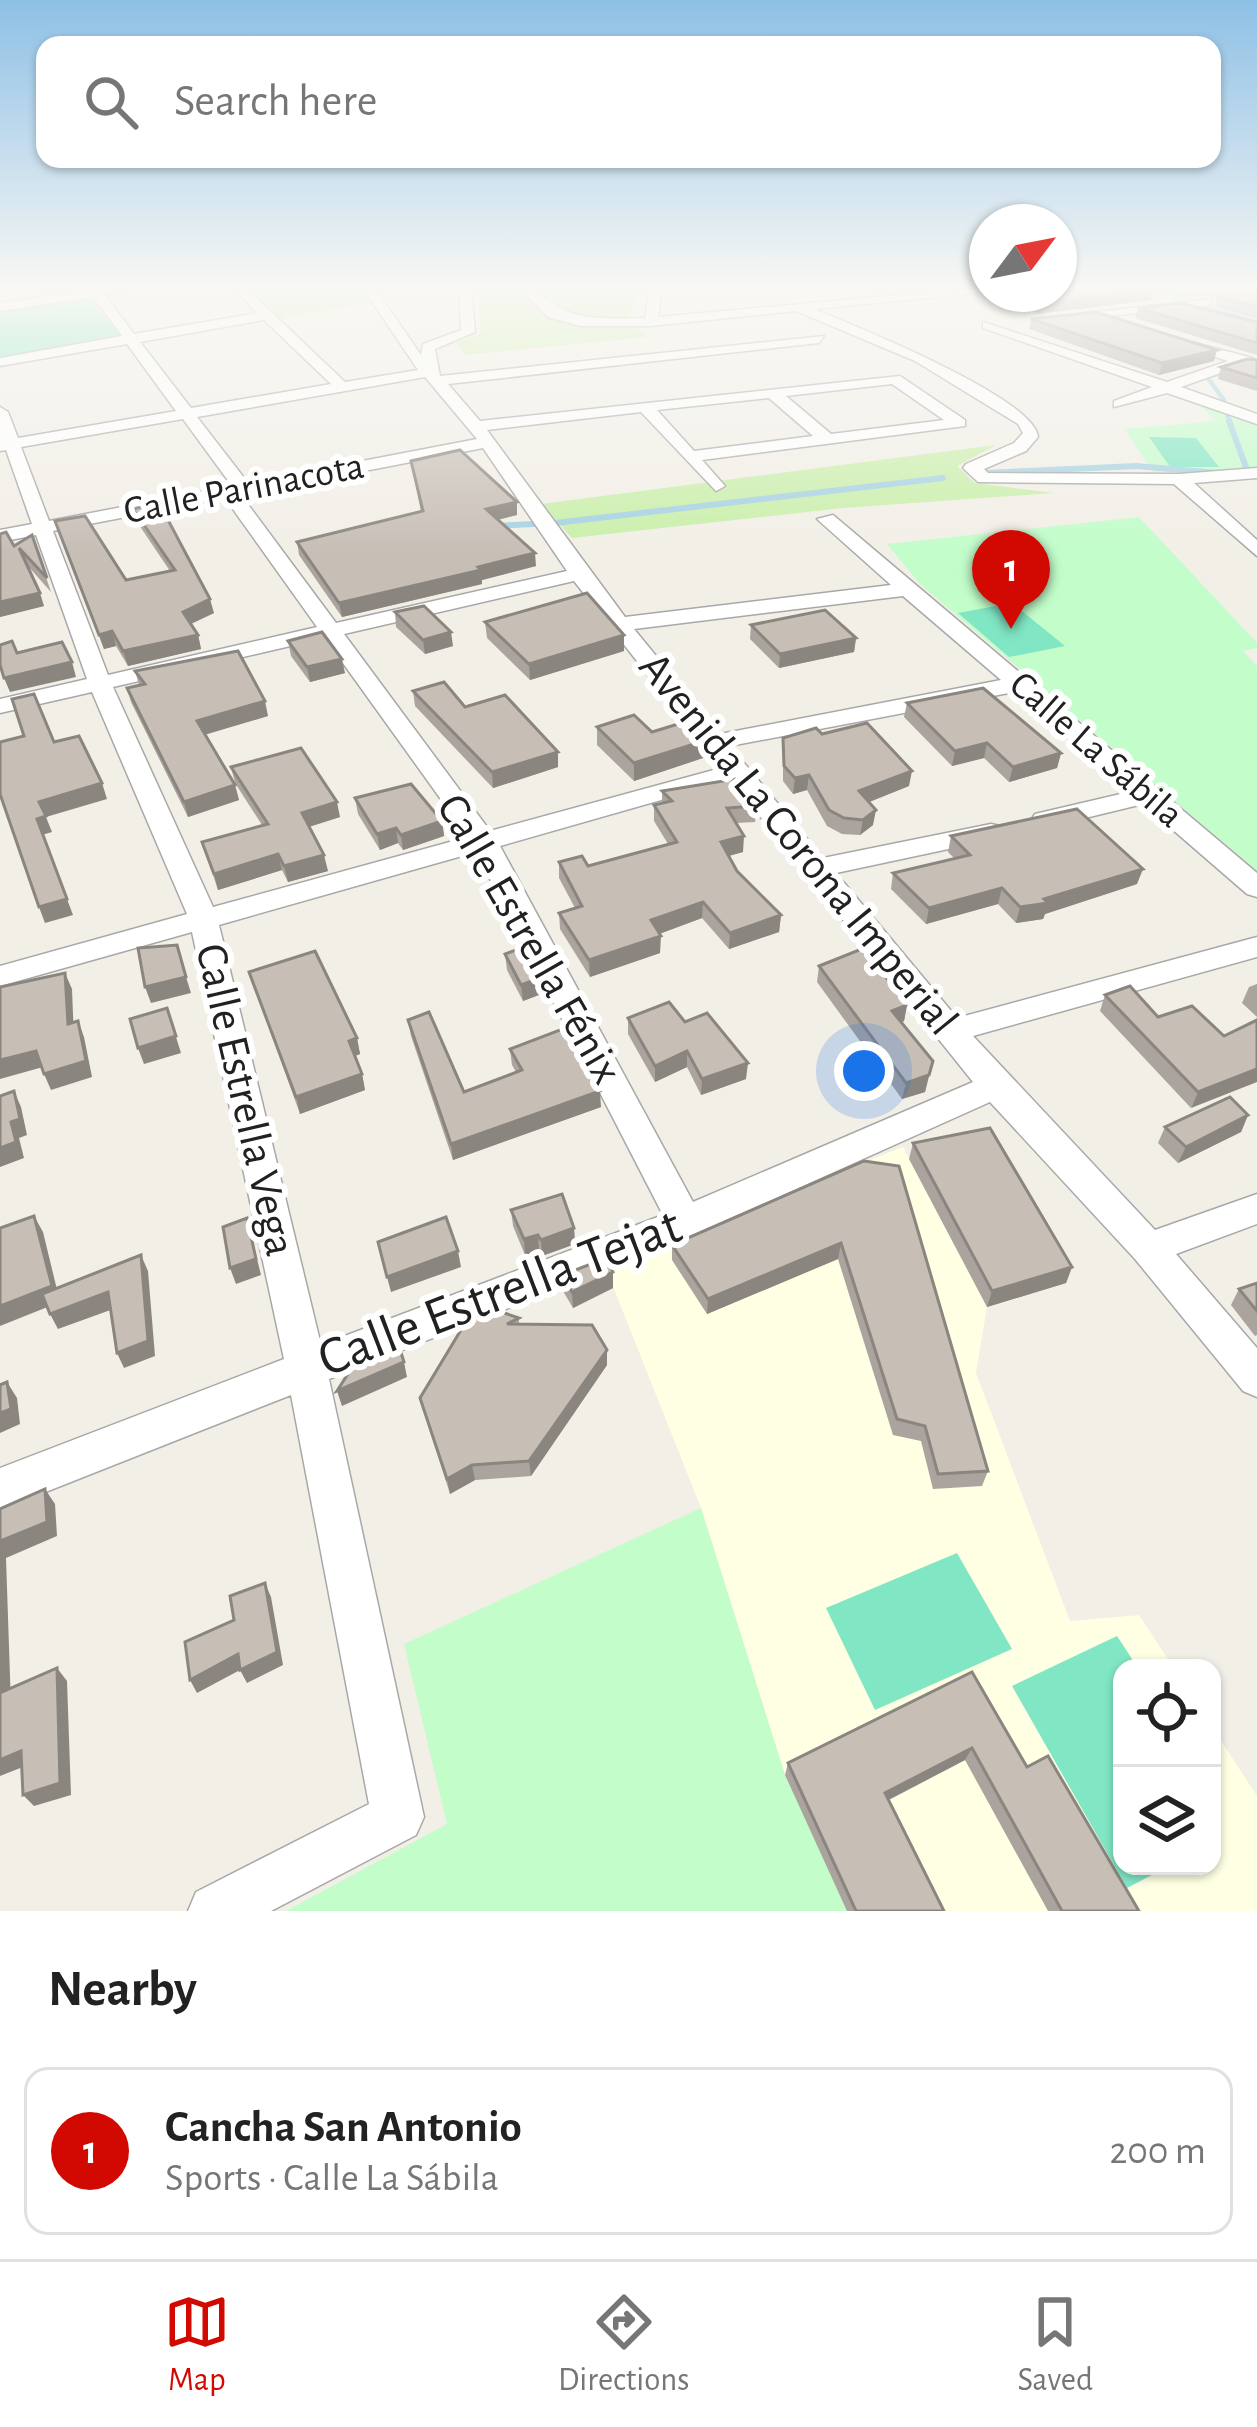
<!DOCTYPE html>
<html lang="en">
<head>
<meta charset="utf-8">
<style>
	body { margin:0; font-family:"Alegreya Sans",sans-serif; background:#f2f2f2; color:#222 }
	.controls { position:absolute; right:36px; bottom:36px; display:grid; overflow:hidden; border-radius:24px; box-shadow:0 3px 9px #0004 }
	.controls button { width:108px; height:108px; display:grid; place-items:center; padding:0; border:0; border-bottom:3px solid #e0e0e0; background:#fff; color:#222; font:60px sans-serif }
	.compass { position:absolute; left:969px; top:204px; width:108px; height:108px; border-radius:50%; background:#fff; box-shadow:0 3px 9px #0004; rotate:58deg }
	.you { position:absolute; left:864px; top:1071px; width:42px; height:42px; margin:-30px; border:9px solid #fff; border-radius:50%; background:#1a73e8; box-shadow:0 0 0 18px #1a73e833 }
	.badge { display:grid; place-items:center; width:78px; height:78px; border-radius:50%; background:#d20900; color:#fff; font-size:39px; font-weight:700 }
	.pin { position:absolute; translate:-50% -99px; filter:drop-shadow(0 3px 6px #0008) }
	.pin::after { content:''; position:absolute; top:63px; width:42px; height:36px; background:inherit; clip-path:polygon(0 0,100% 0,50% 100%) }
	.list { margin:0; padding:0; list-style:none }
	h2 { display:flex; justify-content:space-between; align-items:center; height:156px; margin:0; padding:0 48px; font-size:51px }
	h2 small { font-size:39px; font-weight:400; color:#767676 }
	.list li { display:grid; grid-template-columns:78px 1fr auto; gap:36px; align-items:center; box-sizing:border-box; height:168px; margin:0 24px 24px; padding:0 24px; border:3px solid #e0e0e0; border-radius:24px }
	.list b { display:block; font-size:45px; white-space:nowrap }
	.list p { margin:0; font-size:39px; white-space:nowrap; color:#767676 }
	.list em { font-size:39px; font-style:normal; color:#767676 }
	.icon { flex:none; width:66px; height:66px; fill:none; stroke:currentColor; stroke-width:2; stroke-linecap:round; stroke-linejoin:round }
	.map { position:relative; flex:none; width:1257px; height:1911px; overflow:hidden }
	.search { position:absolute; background:#fff; box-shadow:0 3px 9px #0004; left:36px; right:36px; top:36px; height:132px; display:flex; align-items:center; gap:30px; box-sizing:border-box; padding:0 42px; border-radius:24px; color:#767676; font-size:45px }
	.sheet { height:348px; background:#fff }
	nav { display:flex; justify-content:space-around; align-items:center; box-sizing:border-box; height:168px; border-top:3px solid #e0e0e0; background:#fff; font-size:33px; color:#767676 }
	nav a { display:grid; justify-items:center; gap:6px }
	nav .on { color:#d20900 }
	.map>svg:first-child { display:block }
</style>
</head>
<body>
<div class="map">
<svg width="1257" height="1911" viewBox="0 0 1257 1911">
	<rect width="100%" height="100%" fill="#f2efe7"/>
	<!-- education -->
	<polygon fill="#feffe3" points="903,1147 987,1307 976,1373 1070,1621 1139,1615 1174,1668 1122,1668 1122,1866 1212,1866 1212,1727 1257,1796 1257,1911 848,1911 785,1775 701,1508 604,1264"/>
	<!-- grass -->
	<g fill="#c9efaa">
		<polygon points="246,287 358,287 370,303 280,318"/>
		<polygon points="477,287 641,287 629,316 647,337 465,355 457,342 481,334"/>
		<polygon points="996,445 957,466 975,483 1053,493 843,508 572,538 541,504"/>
	</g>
	<!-- park -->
	<g fill="#c2fdca">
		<polygon points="1196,401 1257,422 1257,468 1153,472 1124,429 1216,421"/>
		<polygon points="1139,517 1257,643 1257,648 1243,651 1257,666 1257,871 921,585 887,544"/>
		<polygon points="701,1508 785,1775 848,1911 286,1911 447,1824 404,1644"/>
	</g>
	<!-- pitch -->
	<g fill="#80e6c3">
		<polygon points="88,296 121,337 0,358 0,309"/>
		<polygon points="1149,437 1196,438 1219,467 1170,467"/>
		<polygon points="1012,603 1065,646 1009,657 958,613"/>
		<polygon points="957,1553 1012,1649 875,1710 826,1608"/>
		<polygon points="1117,1636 1138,1668 1122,1668 1122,1866 1169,1866 1127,1888 1012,1686"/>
	</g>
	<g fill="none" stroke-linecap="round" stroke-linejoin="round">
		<!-- stream-far1 -->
		<g stroke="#a5d2e2" stroke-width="4.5">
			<polyline points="1224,400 1207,377 1232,370"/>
			<polyline points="1227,414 1231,424"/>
		</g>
		<!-- stream -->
		<g stroke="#a5d2e2" stroke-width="6">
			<polyline points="1229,421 1247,470 1241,473"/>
			<polyline points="984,473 1136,466 1218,473"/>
			<polyline points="555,523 943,478"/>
			<polyline points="495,526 533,524"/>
		</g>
		<!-- canal -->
		<g fill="#a5d2e2" fill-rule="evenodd">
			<polygon points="1154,287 1169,287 1191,299 1179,302"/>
			<polygon points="1201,302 1257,316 1257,324 1196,309"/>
		</g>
		<defs>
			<g id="minor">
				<path d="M86,287H141L105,295L134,334L257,313L232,287H245L345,382L418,370L362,287H374L421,355L423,344L461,330L459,287H471L475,332L435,349L440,376L824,336L819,343L448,384L480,421L900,376L965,420V426L702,460L725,486L716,491L641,412L487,430L625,617L891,585L817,519L833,515L1257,873V897L1247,894L1143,804L1044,828L1035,826L1031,820L1035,814L1129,792L1014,692L730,746L823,858L991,824L1000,826L1004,832L1000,838L836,873L957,1018L1257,937V957L973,1036L1155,1230L1257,1194V1224L1176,1254L1257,1348V1397L1243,1391L1135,1259L990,1102L698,1233L329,1379L424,1817L416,1835L271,1911H188L196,1892L369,1804L291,1395L0,1510V1468L284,1359L192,932L0,986V966L187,914L92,692L0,713V699L87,679L36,535L0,542V530L32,524L6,450L0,451V407L8,412L18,438L176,411L127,344L0,366V358L122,336L93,297L0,311V303L88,290ZM264,320L331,384L191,408L140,342ZM425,377L477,439L248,483L197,417ZM892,384L944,420L831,434L786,396ZM769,398L813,436L694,451L657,410ZM183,419L232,486L49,521L21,447ZM483,448L567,571L336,623L241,495ZM225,498L317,627L108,675L53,531ZM574,581L721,768L490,831L344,634ZM903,596L1001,680L720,734L634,629ZM325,638L468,837L213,907L113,687ZM731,780L973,1082L693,1202L500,846ZM476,852L663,1215L321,1345L219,925Z"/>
				<path d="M518,287H531C571,323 593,318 645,318L650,287H662L658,317L987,287V292L814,309C855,326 1035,398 1038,437L1026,451L984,469L988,473L1179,474L1257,468V478L1194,483L1257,540V556L1174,484L978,482L963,468L966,464L1014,443L1023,433L1018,424L915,361L796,311L651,326H580L548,317Z"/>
				<polygon points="1213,299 1208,306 1058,321 1051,317"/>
				<polygon points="983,322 1167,382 1228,361 1172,343 1172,337 1249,357 1257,360 1257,369 1243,365 1181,387 1257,414 1257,424 1167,393 1114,407 1114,401 1152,387 983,328"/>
			</g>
		</defs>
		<!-- minor casing -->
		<use href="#minor" stroke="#a8a8a8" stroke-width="3"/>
		<!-- minor -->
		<use href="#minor" fill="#fff" fill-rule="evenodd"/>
	</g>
	<!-- wall -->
	<g fill="#aba39d">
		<polygon points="1162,287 1257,287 1257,318 1217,307 1216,296 1183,296"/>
		<polygon points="1153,290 1151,300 1037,314 1003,294"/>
		<polygon points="1138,308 1257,322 1257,355 1135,318"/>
		<polygon points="1031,319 1214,361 1159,375 1029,329"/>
		<polygon points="1257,360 1257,391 1218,379 1221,367"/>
		<polygon points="411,461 517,515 498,520 536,566 482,580 482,584 342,617 299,555 297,542 421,512"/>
		<polygon points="133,509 214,613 191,624 198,635 201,649 128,666 116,646 104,649 55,521 126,580 170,571 137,522"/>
		<polygon points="0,534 14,546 32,535 51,592 27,565 44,606 0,617"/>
		<polygon points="395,612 453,646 425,654 396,627"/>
		<polygon points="485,622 624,635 624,651 530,680 487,638"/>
		<polygon points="751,625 856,638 854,652 779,668 750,639"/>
		<polygon points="288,641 345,673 310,682 291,656"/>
		<polygon points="135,671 268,716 205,734 235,785 239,800 188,817 131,702 127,688 139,685"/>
		<polygon points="413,691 465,707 558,752 558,767 493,788 415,706"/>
		<polygon points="907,703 1061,753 1057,768 1009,782 984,758 952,766 904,717"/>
		<polygon points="597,727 707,740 706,757 634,781 597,745"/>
		<polygon points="822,734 909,786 868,802 873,825 860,835 842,834 827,826 807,790 793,794 783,781 783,738"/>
		<polygon points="231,767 340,817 309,827 328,871 288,882 282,870 218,890 202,842 262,825 235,783"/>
		<polygon points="662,791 757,806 755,822 736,823 743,852 729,856 737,871 781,915 779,932 729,949 702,918 659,934 660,953 590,977 560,929 559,913 575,908 559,878 559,862 588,866 668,844 654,821 654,805 662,803"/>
		<polygon points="355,798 442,821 444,836 403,850 398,843 380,850 358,814"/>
		<polygon points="951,836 1137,884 1045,914 1043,919 1016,923 998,904 926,924 891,889 893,873 955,859 948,852"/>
		<polygon points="505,954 544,993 523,1001 507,970"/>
		<polygon points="819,966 907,1005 904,1021 901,1022 933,1061 925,1092 902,1099 817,982"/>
		<polygon points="249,972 357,1038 360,1054 355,1056 362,1074 365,1090 300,1114"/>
		<polygon points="1257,984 1257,1017 1242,1003 1249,987"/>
		<polygon points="1105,995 1158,1017 1224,1036 1191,1108 1100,1011"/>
		<polygon points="628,1018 685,1022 746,1079 701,1095 687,1067 655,1082 628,1034"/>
		<polygon points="408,1020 464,1092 516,1072 512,1065 510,1049 601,1107 453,1160 411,1036"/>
		<polygon points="1248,1115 1241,1132 1178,1163 1158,1143 1165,1127"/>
		<polygon points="913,1143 1072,1267 1066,1283 987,1307 909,1159"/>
		<polygon points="864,1161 988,1471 982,1486 933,1489 921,1441 893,1435 838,1259 707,1314 672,1260 672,1245"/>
		<polygon points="511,1210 574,1228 575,1244 542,1256 539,1251 525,1255 513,1226"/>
		<polygon points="562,1275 613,1288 573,1308 563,1291"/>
		<polygon points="1257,1283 1257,1335 1255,1336 1231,1305 1239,1289"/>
		<polygon points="519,1318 519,1324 607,1365 531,1476 475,1480 450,1494 420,1398"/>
		<polygon points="972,1672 1027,1767 1139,1911 1048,1911 965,1760 889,1800 944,1911 847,1911 785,1775 788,1763"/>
	</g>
	<!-- shaded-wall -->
	<g fill="#8b857f">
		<polygon points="1153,290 1151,300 1037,314 1039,303"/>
		<polygon points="1217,350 1214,361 1159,375 1162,363"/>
		<polygon points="517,502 517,515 487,522 486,509"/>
		<polygon points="535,553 536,566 482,580 482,584 342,617 339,603"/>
		<polygon points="40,593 44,606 0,617 0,602"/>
		<polygon points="210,599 214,613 186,626 183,612"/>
		<polygon points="112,631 116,646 104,649 99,635"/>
		<polygon points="451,632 453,646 425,654 423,640"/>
		<polygon points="198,635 201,649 128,666 123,651"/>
		<polygon points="624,635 624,651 530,680 529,664"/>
		<polygon points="856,638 854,652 779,668 780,654"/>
		<polygon points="342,659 345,673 310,682 307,667"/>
		<polygon points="72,662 76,677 10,692 4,678"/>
		<polygon points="265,701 268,716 201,736 197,721"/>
		<polygon points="707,740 706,757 634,781 634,763"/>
		<polygon points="987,743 984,758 952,766 955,751"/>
		<polygon points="558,752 558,767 493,788 492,772"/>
		<polygon points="1061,753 1057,768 1009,782 1013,767"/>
		<polygon points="912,771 909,786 857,807 859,791"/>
		<polygon points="809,775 807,790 793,794 795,778"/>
		<polygon points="102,783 107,799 46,817 52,832 42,835 37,819 39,802"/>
		<polygon points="235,785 239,800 188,817 184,802"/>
		<polygon points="337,802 340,817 305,828 302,813"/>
		<polygon points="876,810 873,825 860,835 863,820"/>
		<polygon points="442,821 444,836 403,850 401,835"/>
		<polygon points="396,828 398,843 380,850 377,834"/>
		<polygon points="744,836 743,852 720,858 721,842"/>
		<polygon points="278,854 282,870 218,890 214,874"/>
		<polygon points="324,855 328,871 288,882 284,866"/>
		<polygon points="1143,869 1137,884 1045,914 1043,919 1016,923 1020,907"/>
		<polygon points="1002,888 998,904 926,924 929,908"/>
		<polygon points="67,899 73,915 45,923 39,907"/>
		<polygon points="703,902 702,918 651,937 651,920"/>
		<polygon points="781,915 779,932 729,949 730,933"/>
		<polygon points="661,936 660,953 590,977 589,960"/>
		<polygon points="65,973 72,989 74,1040 68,1024"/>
		<polygon points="186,977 191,993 151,1003 145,987"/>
		<polygon points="543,977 544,993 523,1001 521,985"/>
		<polygon points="907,1005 904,1021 889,1027 892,1011"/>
		<polygon points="167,1008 181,1053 144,1064 138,1048"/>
		<polygon points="78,1021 84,1037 92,1077 51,1090 44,1074"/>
		<polygon points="357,1038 360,1054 352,1057 349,1041"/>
		<polygon points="36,1051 43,1067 0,1079 0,1060"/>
		<polygon points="687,1051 687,1067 655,1082 655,1066"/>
		<polygon points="748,1063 746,1079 701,1095 702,1079"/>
		<polygon points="1257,1069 1257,1082 1191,1108 1198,1092"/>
		<polygon points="362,1074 365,1090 300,1114 296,1097"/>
		<polygon points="929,1075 925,1092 902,1099 906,1083"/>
		<polygon points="14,1091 21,1107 27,1135 19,1138 24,1158 0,1167 0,1148 11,1122"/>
		<polygon points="600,1091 601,1107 453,1160 451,1144"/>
		<polygon points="1248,1115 1241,1132 1178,1163 1186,1147"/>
		<polygon points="34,1216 43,1232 60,1302 0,1326 0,1306"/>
		<polygon points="247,1218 261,1275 236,1284 230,1268"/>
		<polygon points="574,1228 575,1244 542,1256 541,1240"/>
		<polygon points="538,1235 539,1251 525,1255 524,1239"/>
		<polygon points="841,1243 838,1259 707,1314 708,1299"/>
		<polygon points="458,1251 461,1267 391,1292 387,1277"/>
		<polygon points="141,1255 148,1271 155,1356 124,1368 117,1353"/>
		<polygon points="1072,1267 1066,1283 987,1307 992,1291"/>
		<polygon points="613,1272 613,1288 573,1308 572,1292"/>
		<polygon points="108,1292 116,1308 58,1329 50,1314"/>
		<polygon points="607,1350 607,1365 531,1476 529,1461"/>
		<polygon points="404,1362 407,1377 342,1406 337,1391"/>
		<polygon points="7,1382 17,1398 20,1424 0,1433 0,1413"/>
		<polygon points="472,1465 475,1480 450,1494 447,1479"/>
		<polygon points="45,1489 55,1504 57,1536 6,1558 11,1706 0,1694 0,1541"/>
		<polygon points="265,1583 271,1597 283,1665 247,1683 240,1670 197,1693 190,1680"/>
		<polygon points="57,1668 67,1681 71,1795 34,1806 23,1795"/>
		<polygon points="972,1748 965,1760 880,1804 885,1793"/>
		<polygon points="21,1751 33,1763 0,1776 0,1760"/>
	</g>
	<!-- building -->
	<g fill="#c7beb6" stroke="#8b857f" stroke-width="3">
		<polygon points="1059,287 1147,287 1153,290 1039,303 1022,294 1059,294"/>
		<polygon points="1219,287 1257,287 1257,307 1219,297"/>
		<polygon points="1180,303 1257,322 1257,343 1138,308"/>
		<polygon points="1096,312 1217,350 1162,363 1031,319"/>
		<polygon points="1247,359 1257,360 1257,378 1221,367"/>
		<polygon points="460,450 517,502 486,509 535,553 478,567 481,570 339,603 297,542 423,511 411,461"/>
		<polygon points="159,503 210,599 183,612 198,635 123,651 112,631 99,635 55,521 85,516 126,580 175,570 133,509"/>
		<polygon points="6,532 14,546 32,535 47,578 19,548 40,593 0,602 0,534"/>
		<polygon points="587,593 624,635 529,664 485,622"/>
		<polygon points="424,606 451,632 423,640 395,612"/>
		<polygon points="825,610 856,638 780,654 751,625"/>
		<polygon points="322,632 342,659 307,667 288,641"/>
		<polygon points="12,641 17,653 62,642 72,662 4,678 0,665 0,645"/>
		<polygon points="238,651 265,701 197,721 235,785 184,802 127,688 145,684 135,671"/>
		<polygon points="444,682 465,707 505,695 558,752 492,772 413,691"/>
		<polygon points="983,688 1061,753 1013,767 987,743 955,751 907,703"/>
		<polygon points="34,694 54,742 79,736 102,783 39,802 46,816 37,819 67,899 39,907 0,794 0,742 24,736 12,699"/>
		<polygon points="634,715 652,732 691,720 707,740 634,763 597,727"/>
		<polygon points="867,723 912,771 859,791 876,810 863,820 844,818 829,810 809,775 795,778 784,766 783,738 816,728 822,734"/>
		<polygon points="301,748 337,802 302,813 324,855 284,866 278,854 214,874 202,842 268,824 231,767"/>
		<polygon points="735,779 757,806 727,808 744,836 721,842 737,871 781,915 730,933 703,902 651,920 661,936 589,960 559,913 582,906 559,862 582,856 588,866 677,842 654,805 672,801 662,791"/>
		<polygon points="411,784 442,821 401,835 396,828 377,834 355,798"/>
		<polygon points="1077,809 1143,869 1044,899 1048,903 1020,907 1002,888 929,908 893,873 970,855 951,836"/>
		<polygon points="177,945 186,977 145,987 138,948"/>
		<polygon points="527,946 543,977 521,985 505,954"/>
		<polygon points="864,948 907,1005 892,1011 933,1061 929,1075 906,1083 819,966"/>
		<polygon points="315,951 357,1038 349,1041 362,1074 296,1097 249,972"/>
		<polygon points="65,973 68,1024 78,1021 86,1061 44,1074 36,1051 0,1060 0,987"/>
		<polygon points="1130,986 1158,1017 1192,1006 1224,1036 1257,1020 1257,1069 1198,1092 1105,995"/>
		<polygon points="669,1002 685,1022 707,1013 748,1063 702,1079 687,1051 655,1066 628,1018"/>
		<polygon points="167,1008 176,1036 138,1048 130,1019"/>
		<polygon points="429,1012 464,1092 522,1070 510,1049 565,1028 600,1091 451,1144 408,1020"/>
		<polygon points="14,1091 20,1119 11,1122 16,1142 0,1148 0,1096"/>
		<polygon points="1230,1097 1248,1115 1186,1147 1165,1127"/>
		<polygon points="990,1128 1072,1267 992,1291 913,1143"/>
		<polygon points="864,1161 899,1166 988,1471 938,1474 925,1426 897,1419 841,1243 708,1299 672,1245"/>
		<polygon points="562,1194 574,1228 541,1240 538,1235 524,1239 511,1210"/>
		<polygon points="34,1216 52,1286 0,1306 0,1228"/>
		<polygon points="446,1217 458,1251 387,1277 378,1242"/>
		<polygon points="247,1218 256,1259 230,1268 223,1227"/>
		<polygon points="141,1255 148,1341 117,1353 108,1292 50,1314 42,1294"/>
		<polygon points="607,1258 613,1272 572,1292 562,1275"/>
		<polygon points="1257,1283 1257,1311 1239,1289"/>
		<polygon points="484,1306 519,1318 507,1324 592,1325 607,1350 529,1461 472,1465 447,1479 420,1398 473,1310"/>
		<polygon points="397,1340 404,1362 337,1391 360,1355"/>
		<polygon points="7,1382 11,1409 0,1413 0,1385"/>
		<polygon points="45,1489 47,1522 0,1541 0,1509"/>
		<polygon points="265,1583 277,1652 240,1670 238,1654 190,1680 185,1642 234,1620 230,1596"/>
		<polygon points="57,1668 60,1783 23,1795 21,1751 0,1760 0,1693"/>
		<polygon points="972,1672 1027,1767 1048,1756 1139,1911 1062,1911 972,1748 885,1793 944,1911 856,1911 788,1763"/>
	</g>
	<!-- sky -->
	<linearGradient id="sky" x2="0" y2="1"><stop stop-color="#8dc0e6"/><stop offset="0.52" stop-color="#f9f8f4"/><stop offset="1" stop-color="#f9f8f4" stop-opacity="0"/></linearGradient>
	<rect width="1257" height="554" fill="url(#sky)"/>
	<g text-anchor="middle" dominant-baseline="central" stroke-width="12" stroke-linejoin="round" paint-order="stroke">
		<!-- far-street labels -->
		<g font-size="39" fill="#212121" stroke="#fff">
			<text transform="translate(244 489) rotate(-11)">Calle Parinacota</text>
			<text transform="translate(1096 750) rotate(41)">Calle La Sábila</text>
		</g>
		<!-- street labels -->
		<g font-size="45" fill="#212121" stroke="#fff">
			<text transform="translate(798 844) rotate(51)">Avenida La Corona Imperial</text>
			<text transform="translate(529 939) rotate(60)">Calle Estrella Fénix</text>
			<text transform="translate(245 1100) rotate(77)">Calle Estrella Vega</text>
		</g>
		<!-- near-street labels -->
		<g font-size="54" fill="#212121" stroke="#fff">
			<text transform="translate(500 1293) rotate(-21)">Calle Estrella Tejat</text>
		</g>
	</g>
</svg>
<div class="controls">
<button><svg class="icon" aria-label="locate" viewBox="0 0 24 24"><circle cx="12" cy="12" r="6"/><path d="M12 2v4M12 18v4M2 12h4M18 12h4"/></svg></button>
<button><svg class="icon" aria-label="layers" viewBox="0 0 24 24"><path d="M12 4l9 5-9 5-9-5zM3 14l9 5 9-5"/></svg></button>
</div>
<svg class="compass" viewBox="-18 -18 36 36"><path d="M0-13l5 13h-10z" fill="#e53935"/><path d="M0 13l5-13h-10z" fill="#767676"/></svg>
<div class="you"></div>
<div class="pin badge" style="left:1011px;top:629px">1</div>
<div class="search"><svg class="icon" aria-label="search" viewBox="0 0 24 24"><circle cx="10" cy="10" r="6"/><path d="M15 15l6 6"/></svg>Search here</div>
</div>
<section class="sheet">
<h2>Nearby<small></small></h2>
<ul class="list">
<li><span class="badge">1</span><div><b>Cancha San Antonio</b><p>Sports · Calle La Sábila</p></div><em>200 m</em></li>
</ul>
</section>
<nav>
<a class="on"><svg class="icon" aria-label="map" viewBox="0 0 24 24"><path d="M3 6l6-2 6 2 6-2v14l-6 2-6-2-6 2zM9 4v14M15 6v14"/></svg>Map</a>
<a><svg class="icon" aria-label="directions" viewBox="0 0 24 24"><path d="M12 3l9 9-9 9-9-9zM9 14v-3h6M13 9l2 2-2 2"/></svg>Directions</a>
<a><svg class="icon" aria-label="saved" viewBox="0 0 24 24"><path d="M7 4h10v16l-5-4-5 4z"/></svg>Saved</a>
</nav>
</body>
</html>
